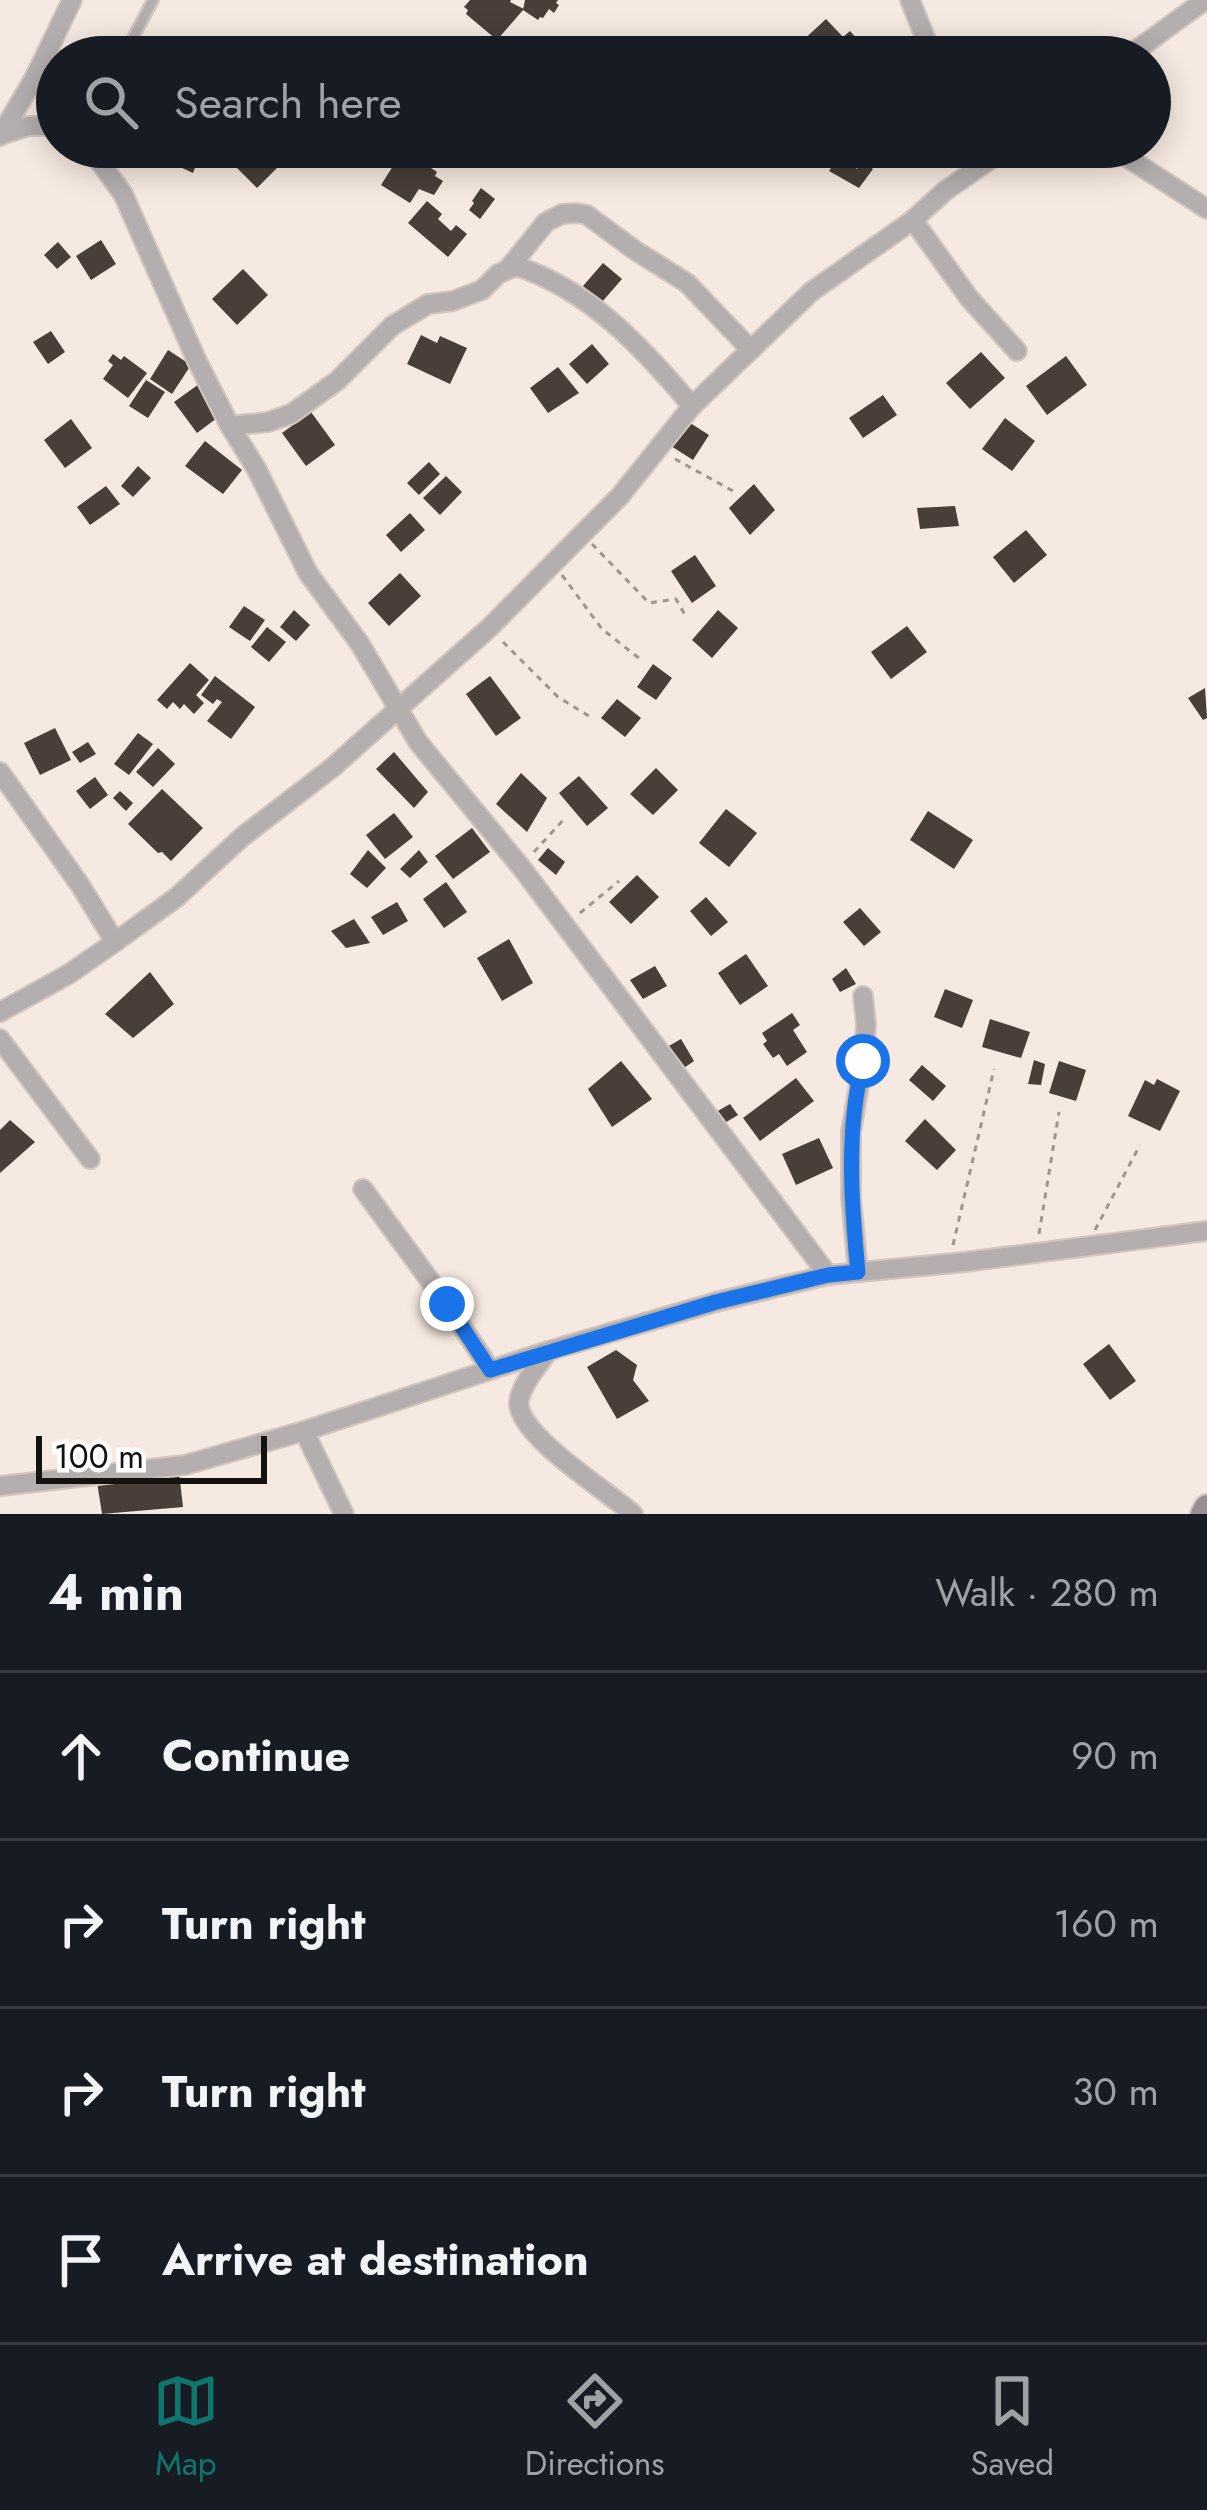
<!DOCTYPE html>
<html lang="en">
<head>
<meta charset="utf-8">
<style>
	body { margin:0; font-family:Jost,sans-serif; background:#20242c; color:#f1f3f6 }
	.scale { position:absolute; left:36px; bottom:30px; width:231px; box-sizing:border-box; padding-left:12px; border:6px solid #15110f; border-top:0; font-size:33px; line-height:42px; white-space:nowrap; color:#15110f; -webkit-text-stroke:9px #fff; paint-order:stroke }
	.stop { position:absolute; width:36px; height:36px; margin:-27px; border:9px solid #1a73e8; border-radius:50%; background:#fff }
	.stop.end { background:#1a73e8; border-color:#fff; box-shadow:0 3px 12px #0008 }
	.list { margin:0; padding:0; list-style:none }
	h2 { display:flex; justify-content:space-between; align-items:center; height:156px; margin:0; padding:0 48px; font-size:51px }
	h2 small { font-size:39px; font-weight:400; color:#9ea1a6 }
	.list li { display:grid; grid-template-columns:78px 1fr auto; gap:36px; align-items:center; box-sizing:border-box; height:168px; padding:0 48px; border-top:3px solid #363941 }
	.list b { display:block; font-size:45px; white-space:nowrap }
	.list em { font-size:39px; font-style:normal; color:#9ea1a6 }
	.icon { flex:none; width:66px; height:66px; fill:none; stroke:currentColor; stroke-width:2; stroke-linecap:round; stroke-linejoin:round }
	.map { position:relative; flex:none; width:1207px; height:1514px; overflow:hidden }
	.search { position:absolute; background:#171b24; box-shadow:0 6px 30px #0003; left:36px; right:36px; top:36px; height:132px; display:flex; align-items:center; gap:30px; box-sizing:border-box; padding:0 42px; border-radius:66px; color:#9ea1a6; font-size:45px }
	.sheet { height:828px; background:#171b24 }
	nav { display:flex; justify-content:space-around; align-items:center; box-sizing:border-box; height:168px; border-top:3px solid #363941; background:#171b24; font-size:33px; color:#9ea1a6 }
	nav a { display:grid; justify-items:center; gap:6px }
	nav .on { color:#0f766e }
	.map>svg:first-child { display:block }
</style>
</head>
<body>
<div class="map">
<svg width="1207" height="1514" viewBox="0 0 1207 1514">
	<rect width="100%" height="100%" fill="#f6e9e1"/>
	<!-- building -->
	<g fill="#493e38">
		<polygon points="470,0 511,0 510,2 524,9 497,40 466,14 468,10 464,7"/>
		<polygon points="525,0 558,0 556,3 559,5 554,13 549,9 543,18 540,17 538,20 523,10"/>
		<polygon points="826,19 843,37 850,31 858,40 852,46 861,55 858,57 811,57 799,44"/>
		<polygon points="478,37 489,51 481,57 466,57 460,50"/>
		<polygon points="199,39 216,57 178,57"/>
		<polygon points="887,39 904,55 867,57"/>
		<polygon points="188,147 203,147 193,173 180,167"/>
		<polygon points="257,147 271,147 285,160 257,188 236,167"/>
		<polygon points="405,147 417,147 437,159 431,168 437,172 435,176 443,181 434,195 419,189 410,203 381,185"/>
		<polygon points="757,147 786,147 773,162"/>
		<polygon points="840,155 857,169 862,161 873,169 859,188 829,171"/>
		<polygon points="481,188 495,199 480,219 469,210 474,203 472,201"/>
		<polygon points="427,201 442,214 438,219 451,231 456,225 467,234 448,257 408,223"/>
		<polygon points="101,240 116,264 91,280 76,256"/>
		<polygon points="58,242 71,257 57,269 44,255"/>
		<polygon points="603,263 622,279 602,302 583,286"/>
		<polygon points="243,269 268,295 237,325 212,299"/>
		<polygon points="51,331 65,352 48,364 33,342"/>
		<polygon points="421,335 437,343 440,336 467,348 450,384 407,364"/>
		<polygon points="592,344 609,364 587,384 569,364"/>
		<polygon points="168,350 191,365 172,394 150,379"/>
		<polygon points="981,352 1005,378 970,409 946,383"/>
		<polygon points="113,354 121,360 124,356 147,373 128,398 103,379 113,365 108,361"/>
		<polygon points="1066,356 1087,385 1047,415 1026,386"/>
		<polygon points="558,367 579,393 548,413 530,388"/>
		<polygon points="146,380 165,392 148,418 129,406"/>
		<polygon points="199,384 221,415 197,433 174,402"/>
		<polygon points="883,395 897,415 863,438 849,418"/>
		<polygon points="311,412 335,445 306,466 282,433"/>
		<polygon points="1005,418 1035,441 1012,471 982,449"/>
		<polygon points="71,419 92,448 65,468 44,440"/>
		<polygon points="687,421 709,435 693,460 671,446"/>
		<polygon points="205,441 242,470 223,494 185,466"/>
		<polygon points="429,462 440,474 419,495 407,483"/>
		<polygon points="138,466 151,478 133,497 121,486"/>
		<polygon points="446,476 462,492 440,515 423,498"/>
		<polygon points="754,484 775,510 750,535 729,508"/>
		<polygon points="106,486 120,504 90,525 77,507"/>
		<polygon points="955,506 959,526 920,529 917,508"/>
		<polygon points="410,513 425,530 401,552 386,535"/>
		<polygon points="1026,530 1047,555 1014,583 993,557"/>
		<polygon points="695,555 716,586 692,603 671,571"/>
		<polygon points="400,573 421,596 389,626 368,603"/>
		<polygon points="244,606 265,620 250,641 229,627"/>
		<polygon points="294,610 310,625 296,641 280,627"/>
		<polygon points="718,610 738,628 712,658 692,640"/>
		<polygon points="907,626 927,652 891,679 871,652"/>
		<polygon points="267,627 286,642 269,662 251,647"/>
		<polygon points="190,663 209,680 196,695 204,703 194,714 184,704 180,709 173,702 167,709 157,700"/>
		<polygon points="653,664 672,678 656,700 637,687"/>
		<polygon points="215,676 255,707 231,739 207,721 222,702 217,699 213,704 201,695"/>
		<polygon points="490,676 521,718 496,736 466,694"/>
		<polygon points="1205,688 1207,718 1203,720 1188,698"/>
		<polygon points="617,699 641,718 625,737 601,718"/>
		<polygon points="55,728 71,760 40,775 24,743"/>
		<polygon points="138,733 153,744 129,775 114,764"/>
		<polygon points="88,742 96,754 80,763 72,752"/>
		<polygon points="158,748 175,764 153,787 136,772"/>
		<polygon points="394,752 428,792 414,808 376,769"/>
		<polygon points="656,768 678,790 653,815 630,794"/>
		<polygon points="521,773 547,798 527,832 496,804"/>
		<polygon points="579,776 608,808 587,826 559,793"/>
		<polygon points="95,777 108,795 90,809 76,791"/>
		<polygon points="162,789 203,828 171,861 162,852 158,853 128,824"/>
		<polygon points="120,791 133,803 126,811 113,798"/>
		<polygon points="726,809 757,833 729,867 699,843"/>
		<polygon points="928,811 973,840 954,869 910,840"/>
		<polygon points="394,813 413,837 385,859 366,835"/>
		<polygon points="472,828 490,852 453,879 435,856"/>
		<polygon points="548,848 565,862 556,875 538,860"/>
		<polygon points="368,850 386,868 367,888 350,874"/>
		<polygon points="419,850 428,862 410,878 400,869"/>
		<polygon points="637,875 659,897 631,924 609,902"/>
		<polygon points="446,882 467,912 444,928 423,899"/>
		<polygon points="706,897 728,922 711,936 690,911"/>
		<polygon points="397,902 408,921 383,935 371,917"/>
		<polygon points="860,908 881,932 864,946 843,922"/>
		<polygon points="354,919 370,943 346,948 331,931"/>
		<polygon points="509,939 533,983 502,1001 477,958"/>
		<polygon points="746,954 768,986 740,1005 718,973"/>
		<polygon points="655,966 667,986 643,999 630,980"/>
		<polygon points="846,968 856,984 840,992 832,979"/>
		<polygon points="150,972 174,1004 133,1038 105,1014"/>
		<polygon points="945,989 973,1000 962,1028 934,1017"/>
		<polygon points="792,1013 800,1025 793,1030 807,1052 787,1066 779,1054 773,1058 763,1044 767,1041 762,1033"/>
		<polygon points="990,1019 1030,1032 1021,1058 982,1047"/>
		<polygon points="681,1039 694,1061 681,1070 667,1047"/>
		<polygon points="1034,1060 1045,1064 1041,1085 1028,1084"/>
		<polygon points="621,1061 652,1099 612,1127 588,1089"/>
		<polygon points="1059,1061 1086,1070 1076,1101 1049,1093"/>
		<polygon points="922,1065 946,1086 933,1101 909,1080"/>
		<polygon points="796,1078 814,1101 760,1141 743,1118"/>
		<polygon points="1157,1079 1180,1091 1160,1131 1128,1116 1145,1080 1154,1085"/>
		<polygon points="730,1104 738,1115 723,1124 716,1112"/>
		<polygon points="925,1119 956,1150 937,1170 905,1141"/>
		<polygon points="10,1120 35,1142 0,1173 0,1130"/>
		<polygon points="819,1138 833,1168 796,1185 782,1154"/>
		<polygon points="1109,1344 1136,1381 1110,1400 1083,1364"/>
		<polygon points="616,1350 637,1365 633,1380 649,1401 617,1419 587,1367"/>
		<polygon points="179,1472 183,1507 102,1514 97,1482"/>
	</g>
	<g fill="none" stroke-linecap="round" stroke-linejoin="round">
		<defs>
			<polyline id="service" points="123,57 153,0"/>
			<g id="minor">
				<polyline points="910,0 933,57"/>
				<polyline points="1127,57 1205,0"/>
				<polyline points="34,79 57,108"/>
				<polyline points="1,135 28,126 57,126"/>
				<polyline points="0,136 34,79 72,0"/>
				<polyline points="89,147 123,194 197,361 230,426 256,468 308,573 360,644 418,742 521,867 828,1275"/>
				<polyline points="1111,147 1207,209"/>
				<polyline points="913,220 969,298 1017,351"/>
				<polyline points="508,269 546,222 562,214 576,213 587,215 636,251 687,283 751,350"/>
				<path d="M230,426L268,422L291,414L337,381L392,326L428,304L453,301L482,290L498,274L516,266C590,290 643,348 692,406"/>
				<polyline points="0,772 80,885 115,942"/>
				<polyline points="0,1012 69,974 115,942 177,897 242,837 333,767 489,628 620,496 692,406 811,292 913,220 945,191 1008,147"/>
				<polyline points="0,1039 90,1159"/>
				<polyline points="363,1189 447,1304 490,1369"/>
				<polyline points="858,1272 851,1198 851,1132 863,1061 866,1025 863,996"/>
				<path d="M548,1351C539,1365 522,1383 519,1401C514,1433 609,1492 633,1514"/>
				<polyline points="304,1431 344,1514"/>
				<polyline points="0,1486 185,1465 304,1431 548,1351 716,1302 828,1275 965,1262 1207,1231"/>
			</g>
			<polyline id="secondary" points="1203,1514 1207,1507"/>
		</defs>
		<!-- service casing -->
		<use href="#service" stroke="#d2c6bf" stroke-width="14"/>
		<!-- minor casing -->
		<use href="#minor" stroke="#d2c6bf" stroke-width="22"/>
		<!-- secondary casing -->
		<use href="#secondary" stroke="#d2c6bf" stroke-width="28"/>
		<!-- path -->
		<g stroke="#9e958f" stroke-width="3" stroke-dasharray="6 6" stroke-linecap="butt">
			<polyline points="675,459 733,491"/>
			<polyline points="592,544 649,603 676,599 685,615"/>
			<polyline points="562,575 602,629 640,659"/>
			<polyline points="503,642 558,697 592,718"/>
			<polyline points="534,852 565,818"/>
			<polyline points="580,913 619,881"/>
			<polyline points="1095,1230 1140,1145"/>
			<polyline points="1039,1234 1059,1112"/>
			<polyline points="953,1245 994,1069"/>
		</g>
		<!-- service -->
		<use href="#service" stroke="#b4aeae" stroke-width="9"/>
		<!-- minor -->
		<use href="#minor" stroke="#b4aeae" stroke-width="18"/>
		<!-- secondary -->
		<use href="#secondary" stroke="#998f90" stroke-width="24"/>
	</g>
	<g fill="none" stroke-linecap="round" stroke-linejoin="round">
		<!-- route -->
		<path stroke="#1a73e8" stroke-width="15" d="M447,1304L490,1370L716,1302L828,1275L858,1272C851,1200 846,1132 863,1061"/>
	</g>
</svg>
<div class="scale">100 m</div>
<div class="stop" style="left:863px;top:1061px"></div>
<div class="stop end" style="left:447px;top:1304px"></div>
<div class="search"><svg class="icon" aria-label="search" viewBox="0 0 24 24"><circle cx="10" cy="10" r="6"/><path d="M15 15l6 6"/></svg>Search here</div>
</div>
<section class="sheet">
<h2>4 min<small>Walk · 280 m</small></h2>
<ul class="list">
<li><svg class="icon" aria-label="ahead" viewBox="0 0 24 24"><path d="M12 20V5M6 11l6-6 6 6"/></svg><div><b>Continue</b></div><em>90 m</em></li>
<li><svg class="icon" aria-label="right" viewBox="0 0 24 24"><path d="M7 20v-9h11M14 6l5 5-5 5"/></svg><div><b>Turn right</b></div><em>160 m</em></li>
<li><svg class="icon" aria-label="right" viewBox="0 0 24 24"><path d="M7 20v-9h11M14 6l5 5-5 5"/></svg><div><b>Turn right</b></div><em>30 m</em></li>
<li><svg class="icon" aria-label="arrive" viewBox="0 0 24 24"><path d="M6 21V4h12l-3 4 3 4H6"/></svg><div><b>Arrive at destination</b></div></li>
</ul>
</section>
<nav>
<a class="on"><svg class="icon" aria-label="map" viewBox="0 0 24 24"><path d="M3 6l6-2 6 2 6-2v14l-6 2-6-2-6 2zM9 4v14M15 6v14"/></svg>Map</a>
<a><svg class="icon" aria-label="directions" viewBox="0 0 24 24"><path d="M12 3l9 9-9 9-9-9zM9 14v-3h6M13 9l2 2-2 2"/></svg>Directions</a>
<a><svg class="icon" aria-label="saved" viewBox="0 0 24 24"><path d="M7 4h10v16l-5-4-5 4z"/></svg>Saved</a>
</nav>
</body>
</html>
